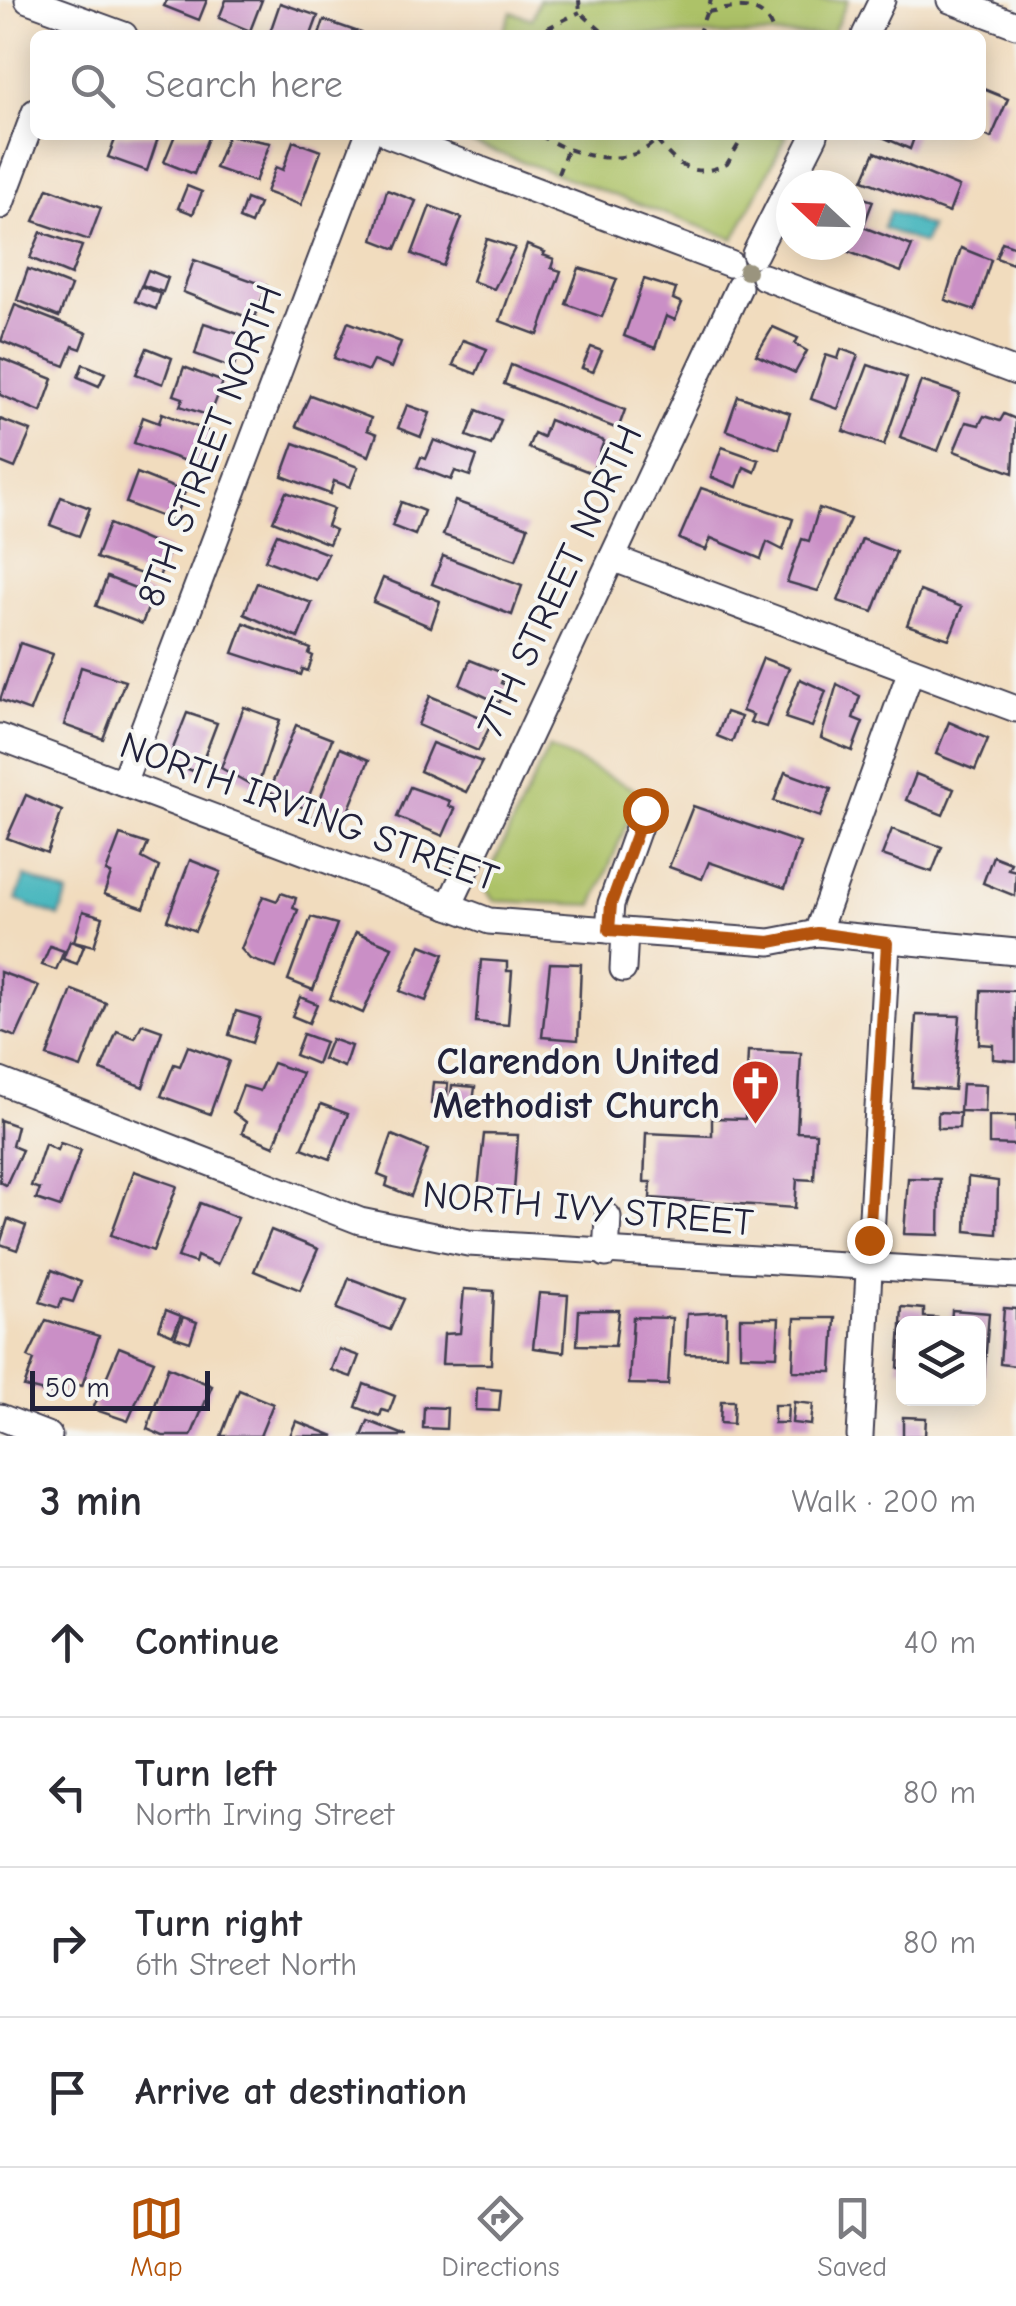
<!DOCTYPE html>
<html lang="en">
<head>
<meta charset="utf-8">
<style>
	body { margin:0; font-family:"Comic Neue",sans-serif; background:#f2f2f3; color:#2b2b33 }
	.controls { position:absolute; right:30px; bottom:30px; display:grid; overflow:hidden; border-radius:15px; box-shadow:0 5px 25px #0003 }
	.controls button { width:90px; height:90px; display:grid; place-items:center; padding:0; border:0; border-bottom:2px solid #e1e1e2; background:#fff; color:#2b2b33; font:50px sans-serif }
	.compass { position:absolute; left:776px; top:170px; width:90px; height:90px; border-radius:50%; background:#fff; box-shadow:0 5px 25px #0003; rotate:292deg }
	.scale { position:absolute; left:30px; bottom:25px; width:180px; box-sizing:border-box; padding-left:10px; border:5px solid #22223b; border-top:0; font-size:28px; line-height:35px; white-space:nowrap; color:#22223b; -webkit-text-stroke:8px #f6f6f2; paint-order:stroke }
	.stop { position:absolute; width:30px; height:30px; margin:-22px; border:8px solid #b45309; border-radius:50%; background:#fff }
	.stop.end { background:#b45309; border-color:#fff; box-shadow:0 2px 10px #0008 }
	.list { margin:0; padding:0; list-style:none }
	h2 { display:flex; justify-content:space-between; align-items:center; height:130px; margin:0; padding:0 40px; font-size:42px }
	h2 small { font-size:32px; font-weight:400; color:#7c7c81 }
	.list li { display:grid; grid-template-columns:65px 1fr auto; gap:30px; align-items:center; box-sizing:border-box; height:150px; padding:0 40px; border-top:2px solid #e1e1e2 }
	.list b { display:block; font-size:38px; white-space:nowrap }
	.list p { margin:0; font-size:32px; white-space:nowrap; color:#7c7c81 }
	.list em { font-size:32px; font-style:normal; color:#7c7c81 }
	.icon { flex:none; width:55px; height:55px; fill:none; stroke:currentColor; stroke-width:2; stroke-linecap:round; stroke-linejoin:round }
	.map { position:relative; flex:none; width:1016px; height:1436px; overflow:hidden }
	.search { position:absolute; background:#fff; box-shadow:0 5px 25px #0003; left:30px; right:30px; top:30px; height:110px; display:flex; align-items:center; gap:25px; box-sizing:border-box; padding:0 35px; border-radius:15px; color:#7c7c81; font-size:38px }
	.sheet { height:730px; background:#fff }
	nav { display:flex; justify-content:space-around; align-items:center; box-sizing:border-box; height:140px; border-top:2px solid #e1e1e2; background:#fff; font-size:28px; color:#7c7c81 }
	nav a { display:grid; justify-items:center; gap:5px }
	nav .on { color:#b45309 }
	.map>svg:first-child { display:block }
</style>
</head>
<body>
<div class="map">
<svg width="1016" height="1436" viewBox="0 0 1016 1436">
	<rect width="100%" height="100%" fill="#f6f6f2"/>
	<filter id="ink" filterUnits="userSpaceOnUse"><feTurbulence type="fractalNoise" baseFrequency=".01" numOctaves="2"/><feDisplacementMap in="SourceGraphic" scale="20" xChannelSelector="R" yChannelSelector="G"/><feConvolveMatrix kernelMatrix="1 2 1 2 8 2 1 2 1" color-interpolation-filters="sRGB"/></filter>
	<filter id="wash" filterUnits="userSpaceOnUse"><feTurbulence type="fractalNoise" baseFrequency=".0048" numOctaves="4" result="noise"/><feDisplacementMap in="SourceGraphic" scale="40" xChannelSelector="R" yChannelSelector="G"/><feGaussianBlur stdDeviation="2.25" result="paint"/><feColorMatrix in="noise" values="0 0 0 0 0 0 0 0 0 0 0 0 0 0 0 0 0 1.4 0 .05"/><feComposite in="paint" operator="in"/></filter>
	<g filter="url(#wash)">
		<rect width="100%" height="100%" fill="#f1dcbe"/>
		<!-- green -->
		<g fill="#adc267" stroke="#687251" stroke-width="2.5">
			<polygon points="539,0 848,0 832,35 502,35 511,12 532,19"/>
			<polygon points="465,135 787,135 734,239 463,140"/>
			<polygon points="549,747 640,792 593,905 494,901 483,886"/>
		</g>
		<!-- water -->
		<g fill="#46b6bd" stroke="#346c7c" stroke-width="2.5">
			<polygon points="890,211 930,227 923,244 883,228"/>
			<polygon points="25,876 68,894 59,917 16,900"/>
		</g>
		<g id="blocks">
			<!-- building -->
			<g fill="#ca8fc6">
				<polygon points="167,0 207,0 199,20 164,6"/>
				<polygon points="226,0 262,0 250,31 219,18"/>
				<polygon points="280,3 318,16 311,35 269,35"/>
				<polygon points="324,20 364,34 364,35 319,35"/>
				<polygon points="981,88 1008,99 991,138 981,133"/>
				<polygon points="117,135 159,135 147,171 108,157"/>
				<polygon points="175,135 209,135 194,174 164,162"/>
				<polygon points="228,135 270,143 255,182 215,168"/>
				<polygon points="878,135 915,135 910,149"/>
				<polygon points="293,141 321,151 301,205 266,192 276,167 283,170"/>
				<polygon points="875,152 959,187 949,213 863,180"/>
				<polygon points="187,186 202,192 193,214 178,208"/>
				<polygon points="48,188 101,208 89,240 34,221"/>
				<polygon points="387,190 416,201 396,249 373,240"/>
				<polygon points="851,194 873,201 863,227 912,246 901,272 831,245 851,245"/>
				<polygon points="246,199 259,204 251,224 239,219"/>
				<polygon points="430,206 462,218 443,266 412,254"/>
				<polygon points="41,232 82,246 71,275 30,258"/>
				<polygon points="487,239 515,248 494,289 472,281"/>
				<polygon points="1002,242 1016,247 1013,264 996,258"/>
				<polygon points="527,245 545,252 543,255 554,259 551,268 561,271 538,335 500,321"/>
				<polygon points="961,248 991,260 975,310 945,300"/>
				<polygon points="194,260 267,286 254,320 183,292"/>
				<polygon points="579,268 617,279 602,317 566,304"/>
				<polygon points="28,269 71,286 59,317 17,300"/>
				<polygon points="148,270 168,278 163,292 142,285"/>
				<polygon points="644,279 676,289 673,299 682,303 675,320 666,316 655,348 624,336"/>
				<polygon points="141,286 161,294 156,309 135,301"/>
				<polygon points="15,305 87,333 81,349 73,346 65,366 1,341"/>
				<polygon points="348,322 401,342 391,368 373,361 368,371 334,358"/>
				<polygon points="204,323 245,336 233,368 195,354"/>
				<polygon points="773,327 798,338 795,344 807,351 795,373 756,355"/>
				<polygon points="463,340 487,349 476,374 453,365"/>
				<polygon points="591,347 602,351 593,372 582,368"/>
				<polygon points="147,348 172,358 163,384 136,374"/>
				<polygon points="841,349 858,355 838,409 811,399 826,355 838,359"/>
				<polygon points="0,358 53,379 41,412 0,395"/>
				<polygon points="83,364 105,373 99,386 78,377"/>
				<polygon points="511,365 625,410 618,429 504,384"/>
				<polygon points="868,365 907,378 884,445 843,431"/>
				<polygon points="184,367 223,382 210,416 180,406 183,398 174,395"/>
				<polygon points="921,381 960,394 938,451 900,437"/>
				<polygon points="310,395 371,418 367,430 377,434 369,456 296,426"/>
				<polygon points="738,396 790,413 779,449 726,430"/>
				<polygon points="407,405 430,413 421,437 398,428"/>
				<polygon points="477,410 501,420 491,445 467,436"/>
				<polygon points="162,413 212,433 199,466 134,443 143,417 159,423"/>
				<polygon points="1004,414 1016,419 1013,473 954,451 966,422 979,425 984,416 1000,421"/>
				<polygon points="0,419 31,431 15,468 0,462"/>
				<polygon points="549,420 604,441 592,473 528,448 534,433 543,437"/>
				<polygon points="434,440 477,456 470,476 455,471 451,480 417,467 421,457 426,459"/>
				<polygon points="294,443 358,467 350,487 334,481 330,494 282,476"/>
				<polygon points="722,447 759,460 755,472 744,467 737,487 711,477"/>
				<polygon points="137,473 185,492 173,521 126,503"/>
				<polygon points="701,488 793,519 783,550 767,542 761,559 711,538 706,550 679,539"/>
				<polygon points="286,492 333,509 327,526 335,530 329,544 273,521"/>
				<polygon points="61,497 90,508 79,536 50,525"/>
				<polygon points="455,501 528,527 516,560 443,535"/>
				<polygon points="401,502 424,511 415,535 392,526"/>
				<polygon points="819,508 850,519 818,591 787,582 802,539 809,541"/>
				<polygon points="109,524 169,550 158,580 96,558"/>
				<polygon points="277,534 328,554 316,580 265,560"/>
				<polygon points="862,539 896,552 873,612 838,601"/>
				<polygon points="443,556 522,586 512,615 432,584"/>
				<polygon points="107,577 153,595 142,624 96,606"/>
				<polygon points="383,578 440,601 431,627 373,602"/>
				<polygon points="257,583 312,603 298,638 244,614"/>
				<polygon points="920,591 962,607 949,639 907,625"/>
				<polygon points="244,623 311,649 309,654 313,656 308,671 303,669 301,675 233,653"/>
				<polygon points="20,643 53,654 30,711 0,700"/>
				<polygon points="763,658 789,668 766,727 750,722 753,715 742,711"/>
				<polygon points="470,660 505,674 501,683 508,686 499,703 460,685"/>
				<polygon points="81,667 125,681 103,739 64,725"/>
				<polygon points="800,679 826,691 812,727 785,718"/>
				<polygon points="837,684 860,696 853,718 863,722 852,751 821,738"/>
				<polygon points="430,696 492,722 478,751 418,725"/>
				<polygon points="244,707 280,720 257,788 221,768"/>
				<polygon points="726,712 741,717 732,742 717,736"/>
				<polygon points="187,713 217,723 198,773 168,761"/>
				<polygon points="949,722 988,739 975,770 936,754"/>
				<polygon points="296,725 332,739 304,808 269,791"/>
				<polygon points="432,743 482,762 466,792 420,771"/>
				<polygon points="340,748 369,760 345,819 335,815 332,822 314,815"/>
				<polygon points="785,772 831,789 820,817 774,801"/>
				<polygon points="916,774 954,789 943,815 906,800"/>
				<polygon points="410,787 450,801 448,806 455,809 443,836 397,817"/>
				<polygon points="26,795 62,811 47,853 7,838"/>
				<polygon points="693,806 800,843 785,888 709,862 702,879 669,867"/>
				<polygon points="892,829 942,847 932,872 882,855"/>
				<polygon points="120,835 148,844 142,858 159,867 144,908 104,894 111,874 106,872"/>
				<polygon points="993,856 1011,863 1008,869 1016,871 1015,896 983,883"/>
				<polygon points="190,860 221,872 195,931 167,920"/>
				<polygon points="281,893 296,898 293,908 298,910 276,968 250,959 241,949 263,896 277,901"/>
				<polygon points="83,911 103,917 94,946 74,941"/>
				<polygon points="311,917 337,924 313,990 288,980"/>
				<polygon points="356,932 392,947 363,1013 330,999"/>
				<polygon points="70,941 84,946 77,964 63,959"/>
				<polygon points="421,945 444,954 426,1001 400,991"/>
				<polygon points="50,946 64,951 56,970 42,965"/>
				<polygon points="481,960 507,962 507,971 512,971 508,1025 476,1022"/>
				<polygon points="550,963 581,964 578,1040 542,1037"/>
				<polygon points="0,972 39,986 16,1037 0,1031"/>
				<polygon points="72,990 106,1003 81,1068 47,1056"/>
				<polygon points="981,990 1016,991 1016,1061 993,1059 993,1045 979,1044"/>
				<polygon points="300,997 317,1004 309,1023 292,1016"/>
				<polygon points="236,1011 260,1018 252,1043 229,1035"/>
				<polygon points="916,1015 960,1016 954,1090 912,1087"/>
				<polygon points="142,1024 162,1031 143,1087 101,1070 117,1031 135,1038"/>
				<polygon points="303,1034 325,1042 317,1064 295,1055"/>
				<polygon points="331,1039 351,1046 344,1067 323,1059"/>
				<polygon points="188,1046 229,1061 210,1114 161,1096 174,1064 180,1066"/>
				<polygon points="748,1051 801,1053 797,1132 816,1133 814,1180 797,1179 795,1208 650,1198 651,1182 644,1182 646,1133 712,1136 712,1118 745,1119"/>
				<polygon points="273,1063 302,1073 274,1146 242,1133 246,1122 233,1112 243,1086 260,1091"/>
				<polygon points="433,1082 448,1083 446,1106 431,1104"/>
				<polygon points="962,1084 986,1085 985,1112 960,1111"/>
				<polygon points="452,1085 475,1087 472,1110 450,1108"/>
				<polygon points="321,1104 348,1114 330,1159 302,1148"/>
				<polygon points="938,1112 960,1113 959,1128 938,1128"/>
				<polygon points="989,1116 1016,1116 1016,1145 989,1144"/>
				<polygon points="0,1120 17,1126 12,1146 22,1150 6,1185 0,1182"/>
				<polygon points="484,1134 518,1135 514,1191 478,1189"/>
				<polygon points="392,1135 428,1150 411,1196 386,1186 388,1179 378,1175"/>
				<polygon points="60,1143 81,1150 60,1207 36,1199 40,1189 31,1186 45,1144 57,1150"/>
				<polygon points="134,1171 177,1186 153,1251 111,1235"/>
				<polygon points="968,1177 998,1181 997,1234 966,1231"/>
				<polygon points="908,1178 940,1179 939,1235 904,1234"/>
				<polygon points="200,1203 238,1218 217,1265 197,1256 195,1263 178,1257"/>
				<polygon points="8,1219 26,1226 17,1250 0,1244"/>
				<polygon points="271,1230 318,1249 300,1290 254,1271"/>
				<polygon points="52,1270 81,1282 73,1302 62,1299 59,1308 40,1302"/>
				<polygon points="349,1278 404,1299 390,1330 337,1309"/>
				<polygon points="464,1289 494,1291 491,1364 442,1364 444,1334 460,1333"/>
				<polygon points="539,1293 568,1295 564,1352 533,1348"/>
				<polygon points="902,1307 924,1309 924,1317 938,1318 938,1324 901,1324"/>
				<polygon points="1004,1308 1016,1309 1016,1366 1000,1364"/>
				<polygon points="166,1310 181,1316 173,1335 159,1329"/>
				<polygon points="579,1310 619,1310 615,1346 577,1345"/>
				<polygon points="952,1310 989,1313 984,1377 978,1377 978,1324 951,1324"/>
				<polygon points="727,1312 726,1355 685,1354 687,1314"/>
				<polygon points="183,1317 197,1322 190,1342 175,1337"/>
				<polygon points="633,1317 672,1318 668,1385 629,1384"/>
				<polygon points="740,1318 779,1318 777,1356 740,1355"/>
				<polygon points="795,1318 835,1318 832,1372 793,1371"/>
				<polygon points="46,1320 99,1336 82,1386 67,1382 60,1396 24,1387 34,1360 28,1357"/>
				<polygon points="901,1326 904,1326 904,1368 898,1368"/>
				<polygon points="119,1347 154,1361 128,1421 93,1409"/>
				<polygon points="339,1349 359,1356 351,1377 331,1370"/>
				<polygon points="168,1367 212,1386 191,1436 163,1436 147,1429"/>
				<polygon points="364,1384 395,1396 389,1412 382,1410 380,1416 356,1407"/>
				<polygon points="477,1388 501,1390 499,1411 476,1410"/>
				<polygon points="239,1390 273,1404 260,1436 221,1436"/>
				<polygon points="721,1401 734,1401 733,1424 720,1423"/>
				<polygon points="794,1402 813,1404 811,1425 792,1423"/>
				<polygon points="774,1405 788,1405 787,1423 774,1423"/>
				<polygon points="424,1407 447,1408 446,1429 423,1428"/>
				<polygon points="903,1417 926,1418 925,1436 903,1436"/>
				<polygon points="296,1421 334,1436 290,1436"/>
				<polygon points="368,1421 407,1436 362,1436"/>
			</g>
		</g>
	</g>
	<g filter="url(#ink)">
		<use href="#blocks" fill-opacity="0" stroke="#413e4f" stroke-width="2.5"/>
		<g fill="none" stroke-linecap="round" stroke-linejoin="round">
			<defs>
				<g id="minor">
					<polyline points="28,0 124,35"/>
					<polyline points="950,0 1016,25"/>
					<polyline points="865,35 882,0"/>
					<polyline points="389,135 730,264"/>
					<polyline points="0,206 35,112"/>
					<polyline points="755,254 815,135"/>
					<polyline points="764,277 1016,372"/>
					<polyline points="612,558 1016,709"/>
					<polyline points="0,737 489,921 770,942 817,933 1016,952"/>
					<polyline points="123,783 368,135"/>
					<polyline points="449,906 739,287"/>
					<polyline points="609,930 611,904 645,809"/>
					<polyline points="817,933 910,673"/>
					<polyline points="623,969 625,932"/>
					<polyline points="0,1081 360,1221 468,1243 1016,1275"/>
					<polyline points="606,1254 608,1217"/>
					<polyline points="0,1417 49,1436"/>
					<polyline points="860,1436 887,943"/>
				</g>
			</defs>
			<!-- minor casing -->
			<use href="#minor" stroke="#413e4f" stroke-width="29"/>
			<!-- path -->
			<g stroke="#413e4f" stroke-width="4" stroke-dasharray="8 8" stroke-linecap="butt">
				<polyline points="579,0 580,12 606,35"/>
				<path d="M708,12C736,7 765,0 774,35"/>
				<polyline points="533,35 580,12"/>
				<polyline points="698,35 711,0"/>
				<path d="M540,135C572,156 633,173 660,135"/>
				<path d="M657,141C678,167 694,179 727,164L744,135"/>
				<polyline points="558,174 567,150"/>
			</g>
			<!-- minor -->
			<use href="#minor" stroke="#fff" stroke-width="25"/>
		</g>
		<!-- trees -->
		<circle fill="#9a947e" cx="747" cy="271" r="9"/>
	</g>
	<g fill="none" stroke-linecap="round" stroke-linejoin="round" filter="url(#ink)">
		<!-- route -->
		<polyline stroke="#b45309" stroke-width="12" points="645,810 611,904 609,930 770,942 817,933 887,943 869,1240"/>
	</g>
	<!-- icons -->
	<defs>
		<symbol id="church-pin" viewBox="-11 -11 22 30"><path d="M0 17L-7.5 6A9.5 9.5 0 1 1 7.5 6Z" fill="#c8321e" stroke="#f6f6f2"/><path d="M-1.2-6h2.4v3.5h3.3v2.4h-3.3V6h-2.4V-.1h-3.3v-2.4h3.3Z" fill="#fff"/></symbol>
	</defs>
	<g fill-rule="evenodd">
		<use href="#church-pin" x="728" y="1056" width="55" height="75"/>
	</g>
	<g text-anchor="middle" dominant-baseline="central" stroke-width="8" stroke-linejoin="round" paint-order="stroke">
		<!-- street labels -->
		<g font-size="38" fill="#22223b" stroke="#f6f6f2">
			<text transform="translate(210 446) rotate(-69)">8TH STREET NORTH</text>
			<text transform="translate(560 581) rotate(-65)">7TH STREET NORTH</text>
			<text transform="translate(309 812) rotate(20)">NORTH IRVING STREET</text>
			<text transform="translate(588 1209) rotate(5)">NORTH IVY STREET</text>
		</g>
		<!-- poi labels -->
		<g font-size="38" font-weight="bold" fill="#22223b" stroke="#f6f6f2" text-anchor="end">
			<text x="720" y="1062">Clarendon United<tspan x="720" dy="44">Methodist Church</tspan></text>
		</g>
	</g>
</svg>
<div class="controls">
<button><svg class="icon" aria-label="layers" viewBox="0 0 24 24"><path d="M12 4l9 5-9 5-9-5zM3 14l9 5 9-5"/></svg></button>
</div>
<svg class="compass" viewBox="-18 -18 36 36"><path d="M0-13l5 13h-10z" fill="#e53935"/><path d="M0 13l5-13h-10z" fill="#7c7c81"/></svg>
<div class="scale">50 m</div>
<div class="stop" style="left:645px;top:810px"></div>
<div class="stop end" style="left:869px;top:1240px"></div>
<div class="search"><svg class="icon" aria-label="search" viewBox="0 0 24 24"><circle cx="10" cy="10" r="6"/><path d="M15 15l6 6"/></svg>Search here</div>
</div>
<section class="sheet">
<h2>3 min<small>Walk · 200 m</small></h2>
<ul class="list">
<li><svg class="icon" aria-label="ahead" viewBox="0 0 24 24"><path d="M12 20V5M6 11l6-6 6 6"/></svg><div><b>Continue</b></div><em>40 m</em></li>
<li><svg class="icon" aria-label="left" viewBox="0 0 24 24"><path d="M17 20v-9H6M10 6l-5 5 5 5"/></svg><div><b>Turn left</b><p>North Irving Street</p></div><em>80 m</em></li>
<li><svg class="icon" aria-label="right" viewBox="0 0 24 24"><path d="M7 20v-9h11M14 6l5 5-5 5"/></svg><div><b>Turn right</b><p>6th Street North</p></div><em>80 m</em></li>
<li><svg class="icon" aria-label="arrive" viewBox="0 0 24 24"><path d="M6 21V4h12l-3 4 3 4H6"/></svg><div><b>Arrive at destination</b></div></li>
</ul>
</section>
<nav>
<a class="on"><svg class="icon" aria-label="map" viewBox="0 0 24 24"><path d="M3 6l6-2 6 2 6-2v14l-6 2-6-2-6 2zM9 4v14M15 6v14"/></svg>Map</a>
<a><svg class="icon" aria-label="directions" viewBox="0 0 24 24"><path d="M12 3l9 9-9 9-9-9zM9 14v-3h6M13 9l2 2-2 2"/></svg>Directions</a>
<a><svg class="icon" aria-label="saved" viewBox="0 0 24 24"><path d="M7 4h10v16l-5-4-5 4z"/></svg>Saved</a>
</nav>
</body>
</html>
